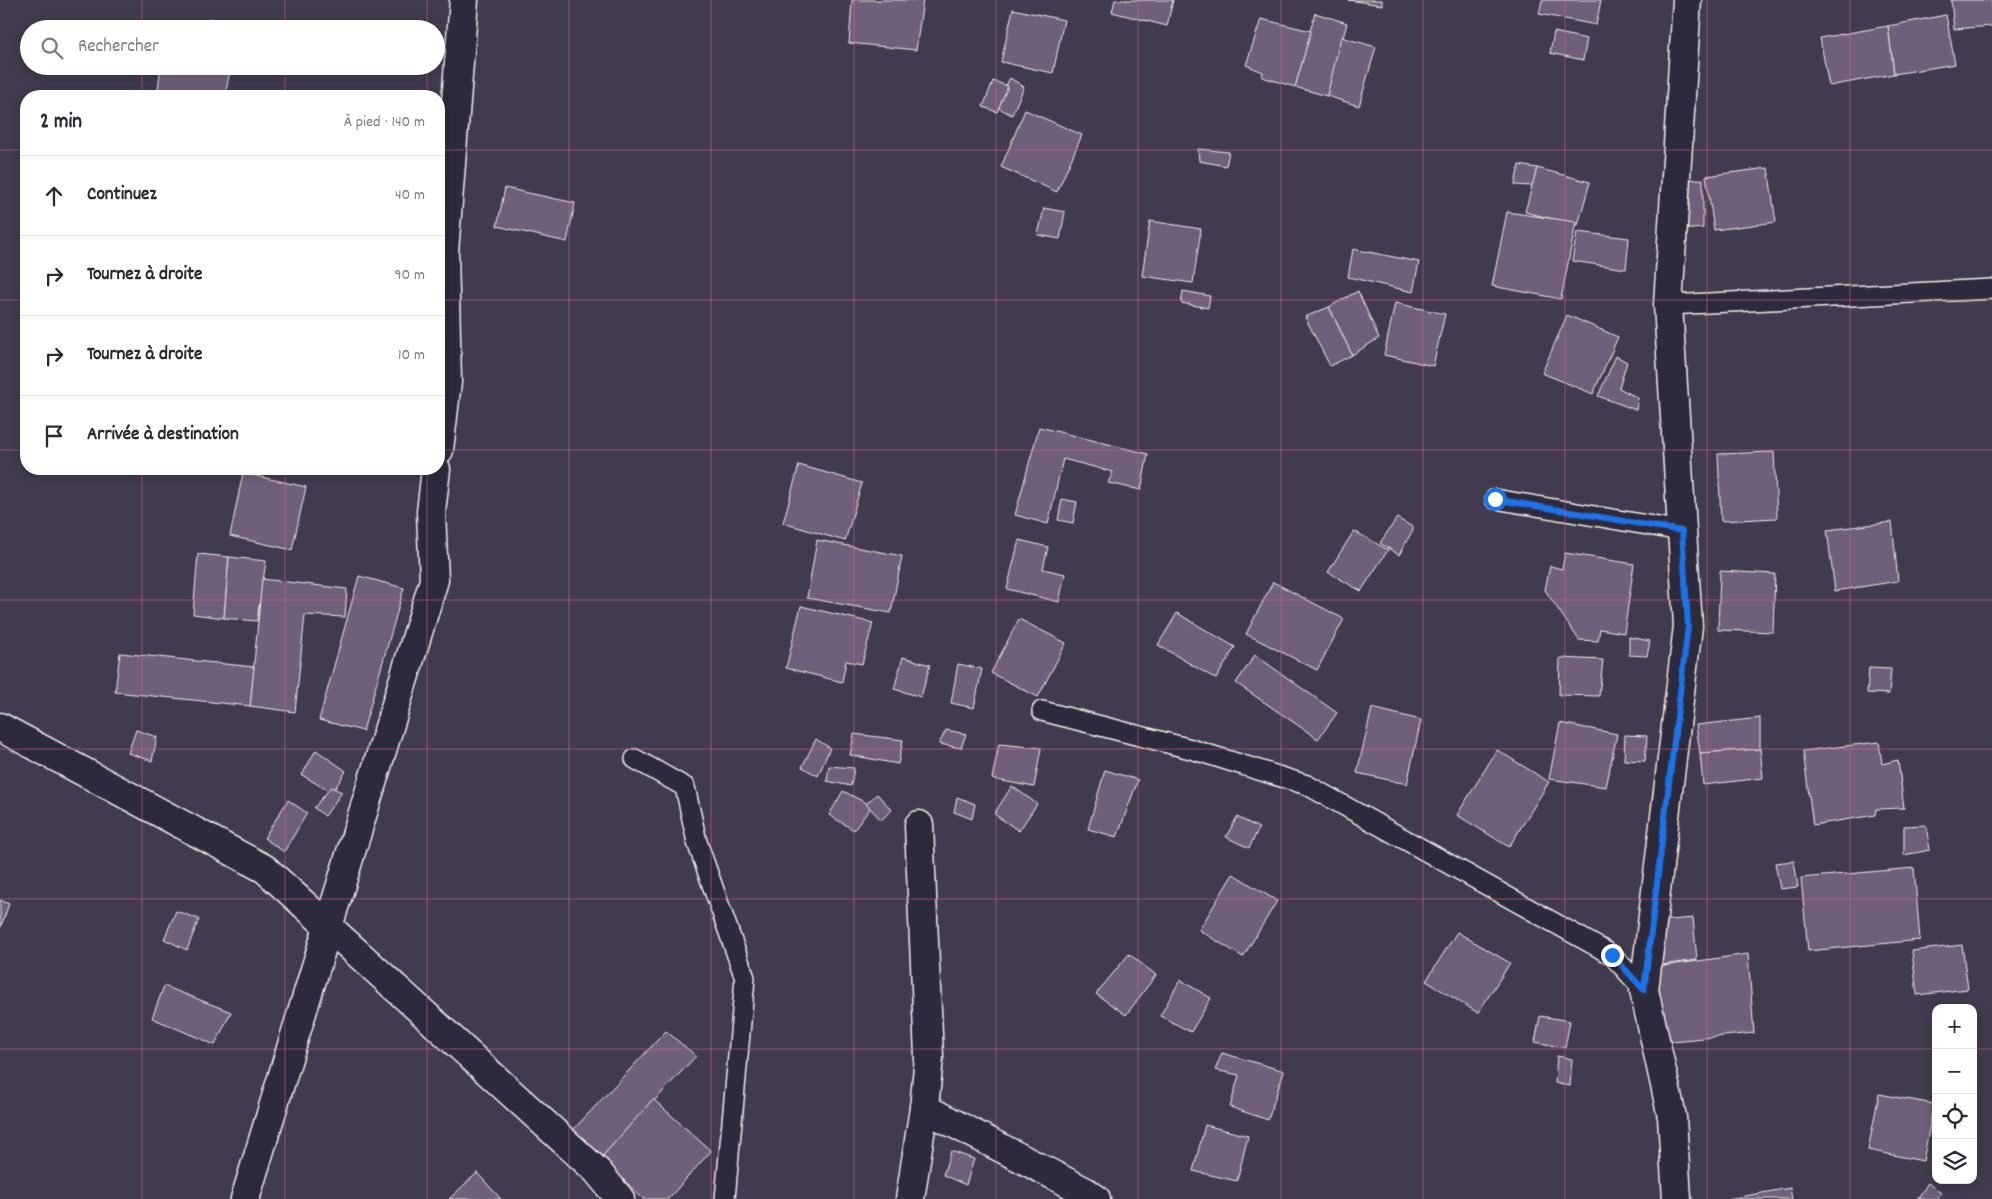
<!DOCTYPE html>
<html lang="fr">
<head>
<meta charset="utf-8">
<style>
	body { margin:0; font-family:Dekko,sans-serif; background:#f2f2f3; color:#2b2b33 }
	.controls { position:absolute; right:15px; bottom:15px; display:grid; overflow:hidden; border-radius:10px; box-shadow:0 2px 12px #0003 }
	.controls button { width:45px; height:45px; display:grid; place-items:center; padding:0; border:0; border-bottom:1px solid #e1e1e2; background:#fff; color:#2b2b33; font:25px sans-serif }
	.stop { position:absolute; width:15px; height:15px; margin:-11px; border:4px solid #1a73e8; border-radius:50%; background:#fff }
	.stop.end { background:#1a73e8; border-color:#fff; box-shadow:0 1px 5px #0008 }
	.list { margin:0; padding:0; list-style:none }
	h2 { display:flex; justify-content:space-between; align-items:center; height:65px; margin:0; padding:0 20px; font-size:21px }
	h2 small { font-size:16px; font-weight:400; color:#7c7c81 }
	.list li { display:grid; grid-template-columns:32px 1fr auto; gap:15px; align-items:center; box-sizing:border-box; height:80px; padding:0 20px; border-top:1px solid #e1e1e2 }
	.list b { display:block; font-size:19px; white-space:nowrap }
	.list em { font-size:16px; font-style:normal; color:#7c7c81 }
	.icon { flex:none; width:28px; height:28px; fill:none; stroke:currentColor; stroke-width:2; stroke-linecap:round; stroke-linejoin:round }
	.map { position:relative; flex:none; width:1992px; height:1199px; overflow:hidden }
	.search { position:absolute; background:#fff; box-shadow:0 2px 12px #0003; left:20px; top:20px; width:425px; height:55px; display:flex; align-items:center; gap:12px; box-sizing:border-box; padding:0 18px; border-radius:28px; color:#7c7c81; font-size:19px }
	.panel { position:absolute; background:#fff; box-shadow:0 2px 12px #0003; left:20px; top:90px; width:425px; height:385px; border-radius:20px }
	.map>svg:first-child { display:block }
</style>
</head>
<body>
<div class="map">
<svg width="1992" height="1199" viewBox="0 0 1992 1199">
	<rect width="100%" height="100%" fill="#423a4f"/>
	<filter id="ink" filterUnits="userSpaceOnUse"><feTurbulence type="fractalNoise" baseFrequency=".02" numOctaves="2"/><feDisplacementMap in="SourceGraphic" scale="10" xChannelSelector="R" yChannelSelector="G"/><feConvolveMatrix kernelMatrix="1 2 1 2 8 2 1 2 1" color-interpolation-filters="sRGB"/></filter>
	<g filter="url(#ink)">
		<!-- building -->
		<g fill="#6f5f7a" stroke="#f4f1e8">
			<polygon points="852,0 923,0 916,50 849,43"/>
			<polygon points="1115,0 1173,0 1167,26 1112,12"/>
			<polygon points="1348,0 1382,0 1382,5"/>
			<polygon points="1542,0 1601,0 1596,25 1539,14"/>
			<polygon points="1951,0 1992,0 1992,26 1954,29"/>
			<polygon points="1013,9 1064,20 1053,73 1001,62"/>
			<polygon points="1315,13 1347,23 1327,96 1295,87"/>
			<polygon points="1946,15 1955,64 1894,74 1888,26"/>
			<polygon points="209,18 233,23 233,29 209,29"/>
			<polygon points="1261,19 1311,31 1295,87 1262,77 1263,72 1246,65"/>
			<polygon points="231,22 255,24 254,29 229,29"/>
			<polygon points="1888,26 1894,74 1829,86 1820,38"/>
			<polygon points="1554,32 1587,39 1583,60 1550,53"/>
			<polygon points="1341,37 1376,47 1359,106 1327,96"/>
			<polygon points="161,66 231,66 225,96 157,96"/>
			<polygon points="1010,78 1024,87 1012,115 995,106"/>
			<polygon points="993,81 1008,86 997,112 983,107"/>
			<polygon points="1025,110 1082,135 1057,192 1001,167"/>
			<polygon points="1198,149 1229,152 1226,166 1199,161"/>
			<polygon points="1519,165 1537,168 1533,186 1515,185"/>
			<polygon points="1537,168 1590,182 1578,225 1525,212"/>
			<polygon points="1768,168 1776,222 1714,230 1706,176"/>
			<polygon points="1703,179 1703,228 1680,230 1678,180"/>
			<polygon points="505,188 575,203 567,242 497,226"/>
			<polygon points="1044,208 1065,212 1060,239 1038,235"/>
			<polygon points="1507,212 1576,222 1561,299 1492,286"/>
			<polygon points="1150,221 1201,229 1193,283 1142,276"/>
			<polygon points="1577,232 1629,238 1626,269 1572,261"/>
			<polygon points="1353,249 1419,262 1413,292 1348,277"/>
			<polygon points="1183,291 1210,296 1208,308 1181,303"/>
			<polygon points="1358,291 1379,338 1352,355 1329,307"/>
			<polygon points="1395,303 1445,314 1433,366 1384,355"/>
			<polygon points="1329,307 1352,355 1330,366 1305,317"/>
			<polygon points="1567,315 1618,337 1593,394 1542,373"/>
			<polygon points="1616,356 1627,362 1619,388 1638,398 1636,410 1598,396"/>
			<polygon points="1039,427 1148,454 1141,490 1108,483 1113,472 1063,459 1048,524 1015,515"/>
			<polygon points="1774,452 1777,518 1721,521 1718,454"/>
			<polygon points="799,465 862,483 845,541 783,523"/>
			<polygon points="243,473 306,487 292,550 230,536"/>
			<polygon points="1062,499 1077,502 1073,523 1058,520"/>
			<polygon points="1397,518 1414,528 1399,555 1380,543"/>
			<polygon points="1892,522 1898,581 1835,591 1827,530"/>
			<polygon points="1354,531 1388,550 1361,591 1328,572"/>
			<polygon points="817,540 902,556 891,613 807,598"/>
			<polygon points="1019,540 1048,547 1043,569 1065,574 1059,602 1007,589"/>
			<polygon points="1565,553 1634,564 1624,633 1600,629 1598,641 1579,640 1545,590 1550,566 1562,569"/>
			<polygon points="198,554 229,557 224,618 193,614"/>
			<polygon points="229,557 266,561 257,621 224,618"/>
			<polygon points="1720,571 1775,574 1773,632 1718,630"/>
			<polygon points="359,576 404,588 363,731 319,720"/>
			<polygon points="262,579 347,589 345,617 305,615 295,712 250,706"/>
			<polygon points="1273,582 1344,619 1317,670 1246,634"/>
			<polygon points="801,606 873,623 862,664 846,661 842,682 786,668"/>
			<polygon points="1177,613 1235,647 1216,679 1158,645"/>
			<polygon points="1019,619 1066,643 1038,697 991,673"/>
			<polygon points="1629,637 1650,641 1647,656 1629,655"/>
			<polygon points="120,653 254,667 250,706 115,692"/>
			<polygon points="1255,655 1337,713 1318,739 1236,683"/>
			<polygon points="903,657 930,665 921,697 894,689"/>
			<polygon points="1560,658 1603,660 1599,696 1559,695"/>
			<polygon points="958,664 982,669 974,708 951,703"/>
			<polygon points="1869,668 1891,669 1889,694 1867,693"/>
			<polygon points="1372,708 1421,720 1407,784 1357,773"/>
			<polygon points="1760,718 1760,749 1700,753 1696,725"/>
			<polygon points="1560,723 1617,734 1606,787 1549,779"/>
			<polygon points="136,730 157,737 152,761 128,753"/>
			<polygon points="946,730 966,734 961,748 939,744"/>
			<polygon points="854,734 903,740 898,764 850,755"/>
			<polygon points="1625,735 1647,736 1645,761 1624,760"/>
			<polygon points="816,739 830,748 818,776 802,767"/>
			<polygon points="1879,742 1882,764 1898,760 1904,808 1876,809 1875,815 1813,825 1803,751"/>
			<polygon points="999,744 1041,748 1034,787 992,779"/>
			<polygon points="1760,749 1763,778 1703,785 1700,753"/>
			<polygon points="316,750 346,771 332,793 302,775"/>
			<polygon points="1497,750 1549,782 1509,847 1457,815"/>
			<polygon points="829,766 854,768 851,786 827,781"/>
			<polygon points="1105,770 1138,780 1117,837 1088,829"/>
			<polygon points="1012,786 1037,804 1019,831 994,814"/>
			<polygon points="331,787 342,792 325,816 314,808"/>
			<polygon points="843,791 872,806 854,830 829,815"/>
			<polygon points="877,794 892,810 881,820 866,804"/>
			<polygon points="957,797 975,804 972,819 954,812"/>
			<polygon points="288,800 307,813 284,852 264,838"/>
			<polygon points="1237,817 1259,828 1249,848 1226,837"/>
			<polygon points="1926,825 1930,850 1904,855 1904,826"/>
			<polygon points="1794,861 1798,887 1780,889 1775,863"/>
			<polygon points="1914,868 1920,940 1808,951 1801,878"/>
			<polygon points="1233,874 1277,901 1243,957 1199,930"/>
			<polygon points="0,900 9,904 0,929"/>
			<polygon points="176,911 199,919 187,950 164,939"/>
			<polygon points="1693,918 1697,960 1662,965 1658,921"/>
			<polygon points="1457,932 1510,963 1478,1013 1426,981"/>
			<polygon points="1962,945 1968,989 1917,995 1912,951"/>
			<polygon points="1129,954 1156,975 1126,1015 1096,994"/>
			<polygon points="1748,954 1754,1033 1663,1042 1655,967"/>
			<polygon points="1180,980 1211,998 1191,1032 1160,1016"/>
			<polygon points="164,986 231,1012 215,1045 152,1018"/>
			<polygon points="1540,1016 1570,1021 1565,1048 1535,1042"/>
			<polygon points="666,1031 696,1056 601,1158 572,1131"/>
			<polygon points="1222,1053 1284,1071 1268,1120 1230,1107 1239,1075 1215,1070"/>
			<polygon points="1557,1056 1572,1059 1570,1086 1555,1083"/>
			<polygon points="1879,1094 1934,1104 1923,1161 1868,1150"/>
			<polygon points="653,1099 711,1151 668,1199 643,1199 601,1158"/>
			<polygon points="1205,1125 1248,1136 1237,1181 1193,1171"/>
			<polygon points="951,1151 974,1159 966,1185 943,1175"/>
			<polygon points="477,1173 501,1199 449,1199"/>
			<polygon points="1928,1183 1941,1193 1938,1199 1917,1199"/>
			<polygon points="1790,1188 1792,1199 1728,1199"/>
		</g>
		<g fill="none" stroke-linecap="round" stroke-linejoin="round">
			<defs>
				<g id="service">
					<polyline points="1668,305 1992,289"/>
					<polyline points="1495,499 1682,531"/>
					<polyline points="1042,711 1191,749 1307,785 1612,955 1644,990"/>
					<polyline points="635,759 685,787 697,842 745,978 725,1199"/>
				</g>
				<g id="minor">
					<polyline points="439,450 447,382 444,252 464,0"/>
					<polyline points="0,727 265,869 597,1171 620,1199"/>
					<polyline points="924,1108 1086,1192 1096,1199"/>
					<polyline points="245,1199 434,580 431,512 436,469"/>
					<polyline points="910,1199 924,1108 929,1057 919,825"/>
					<polyline points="1677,1199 1672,1117 1644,990 1688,626 1668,305 1687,0"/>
				</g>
			</defs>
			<!-- service casing -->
			<use href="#service" stroke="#f4f1e8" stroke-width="22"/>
			<!-- minor casing -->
			<use href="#minor" stroke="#f4f1e8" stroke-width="31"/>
			<!-- service -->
			<use href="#service" stroke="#2f2a3d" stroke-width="19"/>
			<!-- minor -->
			<use href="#minor" stroke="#2f2a3d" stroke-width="28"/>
		</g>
	</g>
	<g fill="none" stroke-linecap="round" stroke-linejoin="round" filter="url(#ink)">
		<!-- route -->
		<polyline stroke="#1a73e8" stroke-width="6" points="1495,499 1682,531 1688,626 1644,990 1612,955"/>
	</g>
	<!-- grid -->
	<path fill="none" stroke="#d4648c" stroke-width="1" stroke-opacity="0.55" d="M142,0V29M285,0V29M427,0V29M569,0V1199M711,0V1199M854,0V1199M996,0V1199M1138,0V1199M1281,0V1199M1423,0V1199M1565,0V1199M1707,0V1199M1850,0V1199M142,66V96M285,66V96M427,66V96M0,150H26M439,150H1992M0,300H26M439,300H1992M0,450H26M439,450H1992M142,469V1199M285,469V1199M427,469V1199M0,600H1992M0,749H1992M0,899H1992M0,1049H1936M1973,1049H1992"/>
</svg>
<div class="controls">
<button>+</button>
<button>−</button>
<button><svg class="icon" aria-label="locate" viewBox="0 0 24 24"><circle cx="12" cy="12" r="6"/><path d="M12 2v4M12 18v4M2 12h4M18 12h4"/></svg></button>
<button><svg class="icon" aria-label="layers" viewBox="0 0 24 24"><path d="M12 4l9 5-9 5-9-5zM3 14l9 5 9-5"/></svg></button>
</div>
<div class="stop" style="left:1495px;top:499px"></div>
<div class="stop end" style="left:1612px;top:955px"></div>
<div class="search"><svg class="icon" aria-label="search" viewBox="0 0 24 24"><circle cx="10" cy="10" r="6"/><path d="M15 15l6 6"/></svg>Rechercher</div>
<section class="panel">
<h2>2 min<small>À pied · 140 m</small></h2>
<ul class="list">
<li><svg class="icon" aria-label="ahead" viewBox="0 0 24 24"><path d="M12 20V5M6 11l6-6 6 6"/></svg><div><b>Continuez</b></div><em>40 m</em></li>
<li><svg class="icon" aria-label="right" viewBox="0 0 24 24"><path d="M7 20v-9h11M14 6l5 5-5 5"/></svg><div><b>Tournez à droite</b></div><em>90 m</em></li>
<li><svg class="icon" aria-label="right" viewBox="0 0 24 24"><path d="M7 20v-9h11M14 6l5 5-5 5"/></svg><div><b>Tournez à droite</b></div><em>10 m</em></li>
<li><svg class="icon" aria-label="arrive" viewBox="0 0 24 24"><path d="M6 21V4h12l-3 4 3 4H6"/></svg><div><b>Arrivée à destination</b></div></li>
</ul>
</section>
</div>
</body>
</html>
